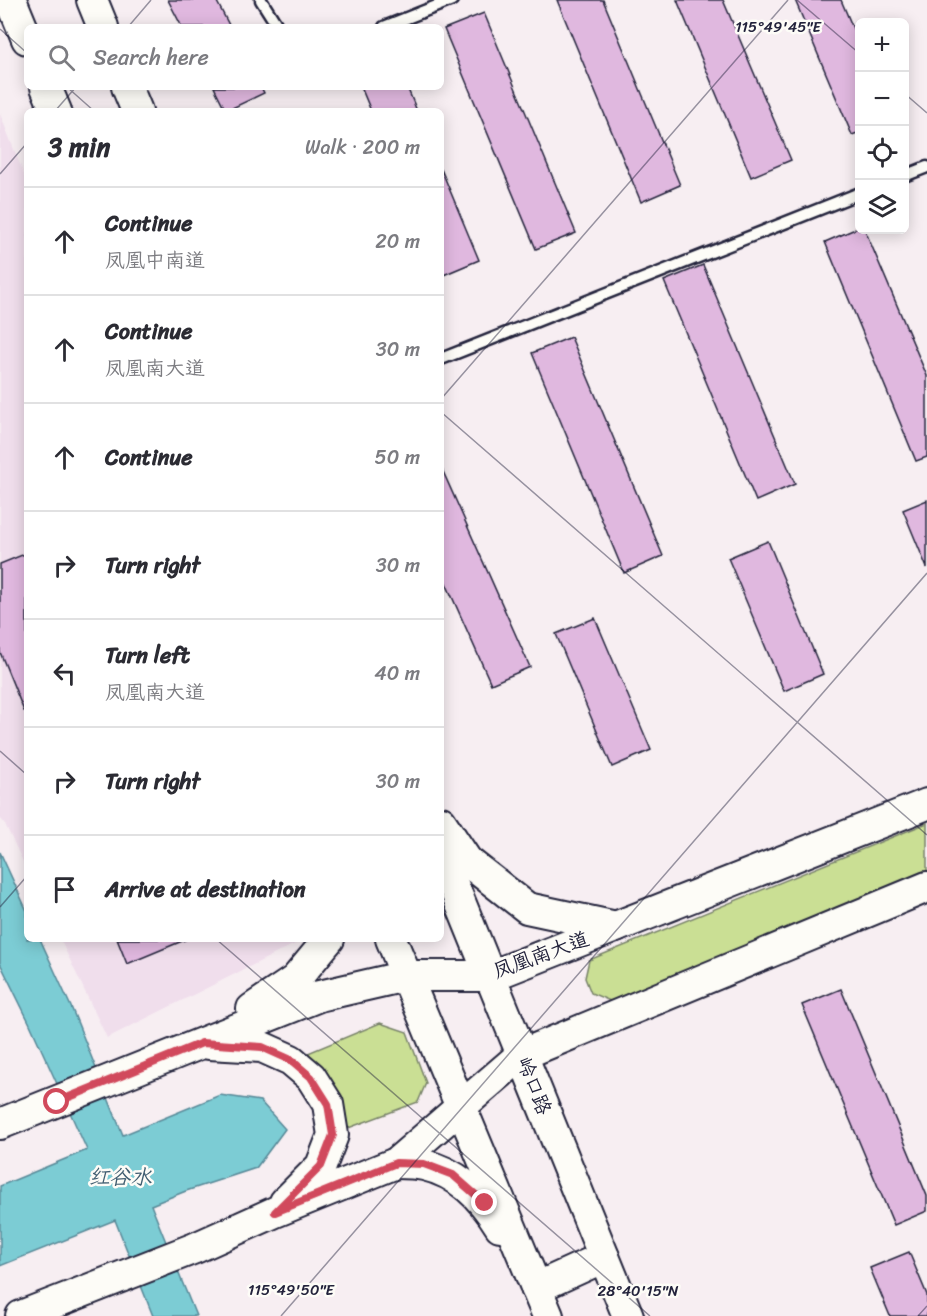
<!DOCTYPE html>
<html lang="en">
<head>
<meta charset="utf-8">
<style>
	body { margin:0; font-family:Sriracha,"LXGW WenKai TC",sans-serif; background:#f2f2f3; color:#2b2b33 }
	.controls { position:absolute; right:18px; top:18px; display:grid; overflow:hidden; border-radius:9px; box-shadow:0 3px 15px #0003 }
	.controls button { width:54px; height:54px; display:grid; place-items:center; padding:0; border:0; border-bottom:2px solid #e1e1e2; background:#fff; color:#2b2b33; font:30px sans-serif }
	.stop { position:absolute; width:18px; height:18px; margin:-14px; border:4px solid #d1495b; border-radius:50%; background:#fff }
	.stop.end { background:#d1495b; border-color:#fff; box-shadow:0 2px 6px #0008 }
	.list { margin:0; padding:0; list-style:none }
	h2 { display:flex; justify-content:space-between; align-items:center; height:78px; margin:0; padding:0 24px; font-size:26px }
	h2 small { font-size:20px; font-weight:400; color:#7c7c81 }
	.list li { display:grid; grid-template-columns:39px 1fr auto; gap:18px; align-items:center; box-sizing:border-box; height:108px; padding:0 24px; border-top:2px solid #e1e1e2 }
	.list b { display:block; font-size:22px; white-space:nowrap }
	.list p { margin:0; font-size:20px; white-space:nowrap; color:#7c7c81 }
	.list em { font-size:20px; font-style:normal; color:#7c7c81 }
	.icon { flex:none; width:33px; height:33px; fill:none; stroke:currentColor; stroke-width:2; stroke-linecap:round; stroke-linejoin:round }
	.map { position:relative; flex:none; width:927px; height:1316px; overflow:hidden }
	.search { position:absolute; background:#fff; box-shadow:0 3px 15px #0003; left:24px; top:24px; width:420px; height:66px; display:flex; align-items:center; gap:15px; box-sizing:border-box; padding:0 21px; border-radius:9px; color:#7c7c81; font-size:22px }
	.panel { position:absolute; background:#fff; box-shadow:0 3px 15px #0003; left:24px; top:108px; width:420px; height:834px; border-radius:9px }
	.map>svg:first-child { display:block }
</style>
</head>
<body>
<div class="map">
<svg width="927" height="1316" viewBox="0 0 927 1316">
	<rect width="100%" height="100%" fill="#f7eef2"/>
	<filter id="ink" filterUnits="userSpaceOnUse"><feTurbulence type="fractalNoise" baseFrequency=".0167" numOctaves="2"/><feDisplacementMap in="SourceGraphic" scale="12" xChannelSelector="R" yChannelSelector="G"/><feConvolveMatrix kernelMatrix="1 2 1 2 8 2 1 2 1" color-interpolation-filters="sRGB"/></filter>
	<g filter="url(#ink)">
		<!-- built -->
		<g fill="#f0deec">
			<polygon points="0,114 27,182 27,870 5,824 0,818"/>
			<polygon points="60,939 300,939 299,942 107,1038"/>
		</g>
		<!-- green -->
		<g fill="#cadf94" stroke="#768068" stroke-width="1.5">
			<polygon points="927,823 927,874 615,1003 591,993 585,978 589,960"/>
			<polygon points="380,1023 407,1032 426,1083 418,1102 343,1130 329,1081 308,1053"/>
		</g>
		<!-- water -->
		<polygon fill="#7bccd4" stroke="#578897" stroke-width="1.5" points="0,852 27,911 27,939 40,939 72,1009 123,1135 220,1095 260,1101 285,1129 256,1168 186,1191 151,1205 196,1316 153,1316 115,1220 0,1266 0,1186 87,1150 29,1022 0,963"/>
		<!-- building -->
		<g fill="#e0b8df" stroke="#22223b" stroke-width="1.5">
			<polygon points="168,0 216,0 230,27 182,27"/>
			<polygon points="557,0 603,0 680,185 641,202"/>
			<polygon points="677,0 723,0 791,160 751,177"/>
			<polygon points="795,0 841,0 860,45 860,132 852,135"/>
			<polygon points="484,13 576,233 536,249 444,29"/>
			<polygon points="214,87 261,87 264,93 226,111"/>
			<polygon points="361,87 407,87 417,111 371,111"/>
			<polygon points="441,169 479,260 441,276"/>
			<polygon points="860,227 860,230 865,230 927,376 927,457 916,461 825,242"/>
			<polygon points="703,265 795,484 756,501 664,281"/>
			<polygon points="571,337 663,556 624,573 532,353"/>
			<polygon points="441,467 530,667 491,684 441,572"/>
			<polygon points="927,500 927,568 903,510"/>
			<polygon points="768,541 823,674 784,691 728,558"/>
			<polygon points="27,553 27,710 24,711 0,652 0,564"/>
			<polygon points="595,618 651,750 612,767 556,634"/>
			<polygon points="117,939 187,939 127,964"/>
			<polygon points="841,989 927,1196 927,1211 894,1225 802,1005"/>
			<polygon points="909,1252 927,1295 927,1316 890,1316 870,1268"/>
		</g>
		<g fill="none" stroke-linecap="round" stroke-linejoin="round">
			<defs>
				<g id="lane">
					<polyline points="261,0 278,27"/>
					<polyline points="384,27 452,0"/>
					<polyline points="904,176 927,167"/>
					<polyline points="441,359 860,193"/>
				</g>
				<g id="secondary">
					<polyline points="11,0 27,39"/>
					<polyline points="92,0 103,27"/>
					<polyline points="46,87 56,111"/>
					<polyline points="127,87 137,111"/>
					<polyline points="441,822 467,861 527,908 616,927"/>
					<polyline points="441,855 628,1316"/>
					<polyline points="391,939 548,1316"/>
					<polyline points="252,1009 295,980 329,939"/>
					<polyline points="209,1044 262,1047 291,1060 311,1077 328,1104 333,1135 321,1166 285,1202"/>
					<polyline points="0,1124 319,996 406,976 491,976 927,804"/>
					<path d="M396,1163C405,1163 415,1163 424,1165C459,1173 482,1197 500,1226"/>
					<polyline points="536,1288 604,1257"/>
					<polyline points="21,1316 195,1248 275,1212 396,1163 521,1055 927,887"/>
				</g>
			</defs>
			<!-- lane casing -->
			<use href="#lane" stroke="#22223b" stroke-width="15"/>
			<!-- secondary casing -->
			<use href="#secondary" stroke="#22223b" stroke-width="34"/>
			<!-- lane -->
			<use href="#lane" stroke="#fdfcf7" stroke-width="10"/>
			<!-- secondary -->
			<use href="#secondary" stroke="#fdfcf7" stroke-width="30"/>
		</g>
	</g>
	<g fill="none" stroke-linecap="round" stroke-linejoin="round" filter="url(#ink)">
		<!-- route -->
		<polyline stroke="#d1495b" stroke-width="8" points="57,1102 202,1043 262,1047 291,1060 311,1077 328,1104 333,1135 321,1166 275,1212 396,1163 424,1164 453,1175 485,1203"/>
	</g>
	<!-- ticks -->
	<path fill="none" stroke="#22223b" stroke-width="1.5" stroke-opacity="0.45" d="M797,0L860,54M128,27L151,0M0,29L27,53M67,87L94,111M904,93L927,113M55,111L76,87M0,174L27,143M441,399L788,0M441,412L927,835M0,751L27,775M0,907L27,876M216,939L650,1316M281,1316L927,573M918,1316L927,1306"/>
	<g text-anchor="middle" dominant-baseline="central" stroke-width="5" stroke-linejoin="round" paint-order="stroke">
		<!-- street labels -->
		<g font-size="20" fill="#22223b" stroke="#fdfcf7">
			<text transform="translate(541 955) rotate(-20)">凤凰南大道</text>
			<text transform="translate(534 1086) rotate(68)">岭口路</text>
		</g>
		<!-- water labels -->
		<g font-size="21" font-style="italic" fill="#415e71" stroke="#fdfcf7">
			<text x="120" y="1177">红谷水</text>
		</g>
	</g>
	<g font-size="15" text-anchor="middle" fill="#22223b" stroke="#fdfcf7" stroke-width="5" stroke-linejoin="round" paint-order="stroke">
		<text x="778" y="32">115°49'45"E</text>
		<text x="291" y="1295">115°49'50"E</text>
		<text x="638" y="1296">28°40'15"N</text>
	</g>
</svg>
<div class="controls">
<button>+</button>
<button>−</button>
<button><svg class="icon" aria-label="locate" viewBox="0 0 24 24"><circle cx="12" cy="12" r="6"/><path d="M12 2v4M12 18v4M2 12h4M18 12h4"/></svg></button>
<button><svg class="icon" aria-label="layers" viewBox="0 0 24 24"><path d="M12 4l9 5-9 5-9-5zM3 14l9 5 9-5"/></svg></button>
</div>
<div class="stop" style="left:57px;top:1102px"></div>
<div class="stop end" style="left:485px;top:1203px"></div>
<div class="search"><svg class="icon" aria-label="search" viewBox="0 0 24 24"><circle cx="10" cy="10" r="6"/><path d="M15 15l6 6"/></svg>Search here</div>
<section class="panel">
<h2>3 min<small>Walk · 200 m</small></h2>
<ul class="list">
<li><svg class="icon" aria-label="ahead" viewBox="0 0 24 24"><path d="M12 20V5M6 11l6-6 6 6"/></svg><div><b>Continue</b><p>凤凰中南道</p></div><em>20 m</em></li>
<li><svg class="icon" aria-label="ahead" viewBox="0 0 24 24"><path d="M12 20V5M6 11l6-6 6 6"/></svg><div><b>Continue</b><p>凤凰南大道</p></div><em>30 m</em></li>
<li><svg class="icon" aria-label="ahead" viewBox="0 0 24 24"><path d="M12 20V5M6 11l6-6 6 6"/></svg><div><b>Continue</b></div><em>50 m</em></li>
<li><svg class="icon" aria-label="right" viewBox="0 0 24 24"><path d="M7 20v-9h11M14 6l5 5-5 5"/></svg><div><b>Turn right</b></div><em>30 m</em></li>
<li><svg class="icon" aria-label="left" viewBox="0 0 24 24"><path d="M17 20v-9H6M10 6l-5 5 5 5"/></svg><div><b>Turn left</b><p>凤凰南大道</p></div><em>40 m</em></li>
<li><svg class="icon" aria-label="right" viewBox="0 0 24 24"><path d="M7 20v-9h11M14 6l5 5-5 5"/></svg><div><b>Turn right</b></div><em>30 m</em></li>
<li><svg class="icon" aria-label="arrive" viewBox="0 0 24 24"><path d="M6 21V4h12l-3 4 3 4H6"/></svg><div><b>Arrive at destination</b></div></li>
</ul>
</section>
</div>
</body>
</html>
